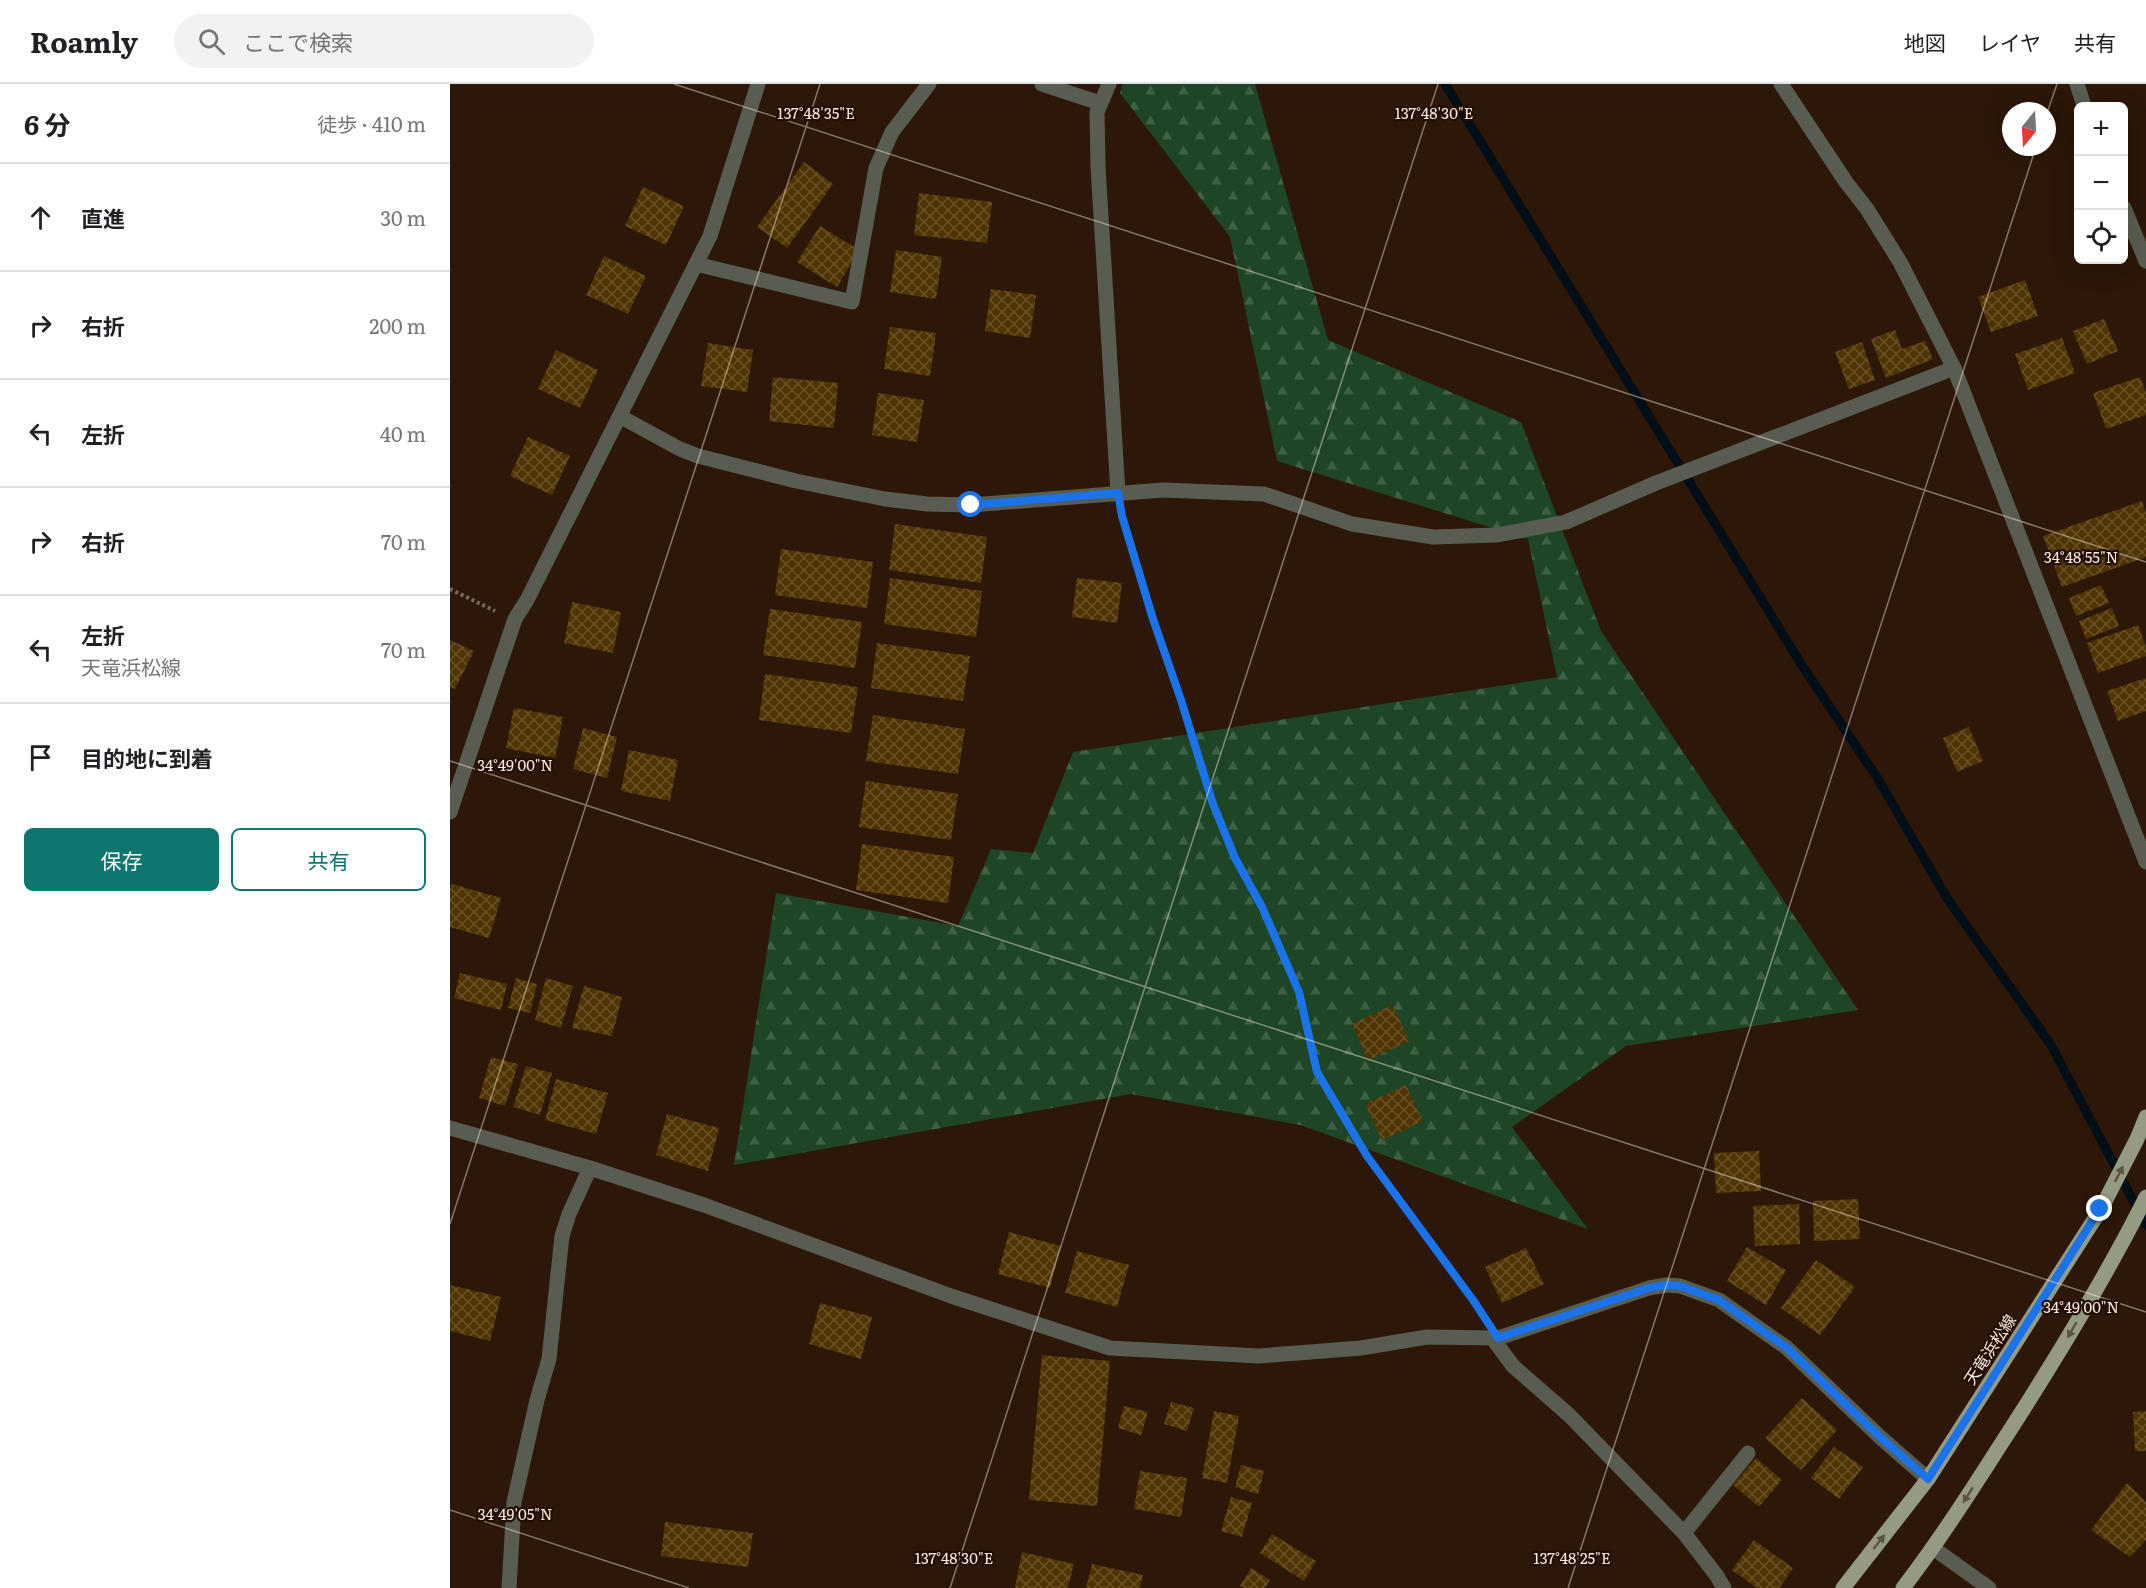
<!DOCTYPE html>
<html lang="ja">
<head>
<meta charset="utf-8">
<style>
	body { margin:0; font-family:Literata,"Noto Sans JP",serif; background:#f2f2f2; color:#202124 }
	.controls { position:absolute; right:18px; top:18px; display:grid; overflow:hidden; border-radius:9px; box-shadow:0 6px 24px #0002 }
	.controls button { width:54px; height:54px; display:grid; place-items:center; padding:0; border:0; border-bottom:2px solid #e0e0e0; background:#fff; color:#202124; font:30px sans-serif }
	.compass { position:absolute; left:1552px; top:18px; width:54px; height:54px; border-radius:50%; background:#fff; box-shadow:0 6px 24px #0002; rotate:198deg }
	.stop { position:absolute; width:18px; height:18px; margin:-14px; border:4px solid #1a73e8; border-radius:50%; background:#fff }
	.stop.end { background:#1a73e8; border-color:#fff; box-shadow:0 2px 6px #0008 }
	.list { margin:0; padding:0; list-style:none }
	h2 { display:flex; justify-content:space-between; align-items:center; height:78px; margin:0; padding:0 24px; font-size:26px }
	h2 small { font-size:20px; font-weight:400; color:#757577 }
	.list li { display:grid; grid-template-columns:39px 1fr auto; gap:18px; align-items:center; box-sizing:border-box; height:108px; padding:0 24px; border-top:2px solid #e0e0e0 }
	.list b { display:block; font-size:22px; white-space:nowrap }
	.list p { margin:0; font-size:20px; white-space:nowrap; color:#757577 }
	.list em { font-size:20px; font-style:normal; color:#757577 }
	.actions { display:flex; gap:12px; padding:18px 24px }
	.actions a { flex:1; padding:14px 0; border:2px solid #0f766e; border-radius:9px; text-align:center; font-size:21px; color:#0f766e }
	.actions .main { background:#0f766e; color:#fff }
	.icon { flex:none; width:33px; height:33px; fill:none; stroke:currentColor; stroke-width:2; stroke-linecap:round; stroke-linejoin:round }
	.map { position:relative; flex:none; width:1696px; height:1504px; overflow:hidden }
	header { display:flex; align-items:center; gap:36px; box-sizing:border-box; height:84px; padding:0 30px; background:#fff; border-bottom:2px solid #e0e0e0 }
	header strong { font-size:28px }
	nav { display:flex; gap:33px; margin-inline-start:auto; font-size:21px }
	.search { width:420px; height:54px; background:#f2f2f2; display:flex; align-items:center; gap:15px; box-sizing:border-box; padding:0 21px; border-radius:33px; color:#757577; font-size:22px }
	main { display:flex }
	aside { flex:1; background:#fff }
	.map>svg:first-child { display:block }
</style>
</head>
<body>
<header>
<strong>Roamly</strong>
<div class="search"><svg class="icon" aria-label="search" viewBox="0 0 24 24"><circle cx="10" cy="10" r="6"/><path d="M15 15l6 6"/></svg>ここで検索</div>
<nav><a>地図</a><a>レイヤ</a><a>共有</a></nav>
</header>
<main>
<aside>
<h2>6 分<small>徒歩 · 410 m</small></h2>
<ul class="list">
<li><svg class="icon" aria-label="ahead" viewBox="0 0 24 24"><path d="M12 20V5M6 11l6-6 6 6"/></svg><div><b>直進</b></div><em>30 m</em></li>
<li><svg class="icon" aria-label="right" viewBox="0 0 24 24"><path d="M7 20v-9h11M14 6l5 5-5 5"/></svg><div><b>右折</b></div><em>200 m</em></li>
<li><svg class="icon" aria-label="left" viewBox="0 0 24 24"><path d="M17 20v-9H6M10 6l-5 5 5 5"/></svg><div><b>左折</b></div><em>40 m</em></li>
<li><svg class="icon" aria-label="right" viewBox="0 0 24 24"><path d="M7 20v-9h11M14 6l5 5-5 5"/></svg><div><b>右折</b></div><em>70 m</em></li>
<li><svg class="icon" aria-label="left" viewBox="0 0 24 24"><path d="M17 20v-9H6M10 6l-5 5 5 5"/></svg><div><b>左折</b><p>天竜浜松線</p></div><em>70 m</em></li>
<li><svg class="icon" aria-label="arrive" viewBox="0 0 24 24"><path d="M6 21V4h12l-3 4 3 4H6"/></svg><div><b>目的地に到着</b></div></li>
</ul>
<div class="actions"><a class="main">保存</a><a>共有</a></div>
</aside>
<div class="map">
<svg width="1696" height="1504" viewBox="0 0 1696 1504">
	<defs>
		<pattern id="forest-firs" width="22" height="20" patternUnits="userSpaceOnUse" patternTransform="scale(1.5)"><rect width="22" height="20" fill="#1d4526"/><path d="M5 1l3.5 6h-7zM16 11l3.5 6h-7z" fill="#3f6045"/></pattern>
		<pattern id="building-cross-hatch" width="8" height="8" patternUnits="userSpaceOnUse" patternTransform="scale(1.5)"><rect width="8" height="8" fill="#4f3402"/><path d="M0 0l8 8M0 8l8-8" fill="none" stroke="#695227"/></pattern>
	</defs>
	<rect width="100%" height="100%" fill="#2c1709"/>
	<!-- forest -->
	<polygon fill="url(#forest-firs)" points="673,0 805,0 878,256 1071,338 1151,547 1408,926 1176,962 1062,1043 1138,1145 850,1041 681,1010 284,1081 326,809 508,842 541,765 583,769 623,668 1107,593 1078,455 827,377 780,153 670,9"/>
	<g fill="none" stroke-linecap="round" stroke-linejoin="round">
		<!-- stream -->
		<polyline stroke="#000e18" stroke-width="9" points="995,0 1353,583 1428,695 1497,814 1601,961 1696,1141"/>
	</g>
	<!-- building -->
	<g fill="url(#building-cross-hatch)">
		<polygon points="354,78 383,100 337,164 307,143"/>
		<polygon points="193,103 234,122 216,161 175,142"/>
		<polygon points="469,109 542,118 537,159 464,151"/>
		<polygon points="370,142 409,166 387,203 347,178"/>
		<polygon points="446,166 492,173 486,215 440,208"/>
		<polygon points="154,172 196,192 178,230 136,211"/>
		<polygon points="1575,196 1588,232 1541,248 1528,213"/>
		<polygon points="541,205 586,211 580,254 535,247"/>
		<polygon points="1654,235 1668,267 1637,280 1623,247"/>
		<polygon points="440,243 486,249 480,292 434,285"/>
		<polygon points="1445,246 1452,265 1475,257 1483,275 1436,294 1421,255"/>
		<polygon points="1612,254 1625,289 1578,306 1565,270"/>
		<polygon points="1412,258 1425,296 1399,305 1385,268"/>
		<polygon points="258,259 303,266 297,308 251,302"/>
		<polygon points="106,266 148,286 130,324 88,305"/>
		<polygon points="323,293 388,299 384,344 319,337"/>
		<polygon points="1690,293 1696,309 1696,331 1656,345 1643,309"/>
		<polygon points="428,309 474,316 467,358 422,351"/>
		<polygon points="78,353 120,372 102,411 60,392"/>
		<polygon points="1692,417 1696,429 1696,473 1612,503 1593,452"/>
		<polygon points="445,440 537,453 531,499 439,486"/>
		<polygon points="331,465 423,478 417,524 325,511"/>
		<polygon points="440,494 532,507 526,553 434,540"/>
		<polygon points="627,494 672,499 667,539 622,533"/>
		<polygon points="1651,501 1659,519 1626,532 1619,514"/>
		<polygon points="122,518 171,528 163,569 114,559"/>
		<polygon points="1662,524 1669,542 1636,555 1629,537"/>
		<polygon points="320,525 412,538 405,584 313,571"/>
		<polygon points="1688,541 1696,563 1696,572 1648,589 1637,559"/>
		<polygon points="0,556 24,567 5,605 0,603"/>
		<polygon points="427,559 520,572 513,617 421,604"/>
		<polygon points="315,590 408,603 401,649 309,636"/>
		<polygon points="1696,594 1696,627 1668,637 1657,607"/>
		<polygon points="64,624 113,633 105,674 56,664"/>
		<polygon points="423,631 515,645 508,690 416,677"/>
		<polygon points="1519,643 1533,677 1507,688 1493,654"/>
		<polygon points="133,644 167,653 157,694 123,685"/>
		<polygon points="179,666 228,676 220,717 171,707"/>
		<polygon points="416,697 508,710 501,756 409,743"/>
		<polygon points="412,760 504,773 498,819 406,806"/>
		<polygon points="2,800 51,814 39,854 0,843 0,806"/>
		<polygon points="10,889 57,900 51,926 4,914"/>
		<polygon points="66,894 87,900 80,929 58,924"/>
		<polygon points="96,894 123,902 111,944 85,936"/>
		<polygon points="134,902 172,913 162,952 122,944"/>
		<polygon points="942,921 960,957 918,976 902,940"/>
		<polygon points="41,973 68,980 55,1022 29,1014"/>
		<polygon points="76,982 102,989 90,1031 63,1023"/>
		<polygon points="106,995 158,1009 146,1050 95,1036"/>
		<polygon points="956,1001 973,1037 932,1056 915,1020"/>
		<polygon points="217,1030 269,1044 258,1087 206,1071"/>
		<polygon points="1309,1067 1311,1107 1266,1109 1264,1069"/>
		<polygon points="1408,1115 1410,1155 1364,1157 1363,1117"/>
		<polygon points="1349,1120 1350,1160 1305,1162 1303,1122"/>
		<polygon points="559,1148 611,1162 600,1204 548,1190"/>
		<polygon points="1297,1163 1336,1186 1316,1221 1277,1197"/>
		<polygon points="1076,1164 1094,1200 1052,1219 1035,1183"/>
		<polygon points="627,1167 679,1181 667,1223 615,1209"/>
		<polygon points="1366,1176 1405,1203 1370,1251 1331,1224"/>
		<polygon points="0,1201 51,1213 40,1257 0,1247"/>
		<polygon points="370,1219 422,1233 411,1275 359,1260"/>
		<polygon points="592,1271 660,1277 647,1422 579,1416"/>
		<polygon points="1352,1314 1387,1346 1351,1386 1315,1354"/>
		<polygon points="721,1318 744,1324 737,1347 714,1340"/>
		<polygon points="674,1322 698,1328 691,1351 668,1344"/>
		<polygon points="764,1327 789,1332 777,1399 752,1394"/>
		<polygon points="1696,1327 1696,1367 1685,1367 1683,1328"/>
		<polygon points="1384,1363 1413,1383 1389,1415 1361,1394"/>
		<polygon points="1306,1374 1332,1396 1309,1423 1283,1401"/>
		<polygon points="791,1381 814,1387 808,1410 785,1403"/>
		<polygon points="690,1387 737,1394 731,1433 684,1425"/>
		<polygon points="1677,1399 1696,1418 1696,1456 1680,1473 1641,1446"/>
		<polygon points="781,1413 802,1419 792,1453 771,1447"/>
		<polygon points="215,1438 303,1449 298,1483 211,1472"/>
		<polygon points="822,1450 866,1477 854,1497 810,1469"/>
		<polygon points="1304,1456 1343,1484 1329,1504 1307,1504 1282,1486"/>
		<polygon points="572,1468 624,1480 618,1504 565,1504"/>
		<polygon points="642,1480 693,1491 690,1504 636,1504"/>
		<polygon points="801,1484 820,1496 815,1504 794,1504 790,1502"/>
	</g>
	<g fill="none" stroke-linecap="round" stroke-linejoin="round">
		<!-- path -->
		<g stroke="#7a675b" stroke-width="4" stroke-dasharray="3 3" stroke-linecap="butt">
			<polyline points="672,430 703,535 731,616 763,720 785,774 812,823 849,908 867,988 917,1072 1033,1230"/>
			<polyline points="0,505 45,527"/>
		</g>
		<!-- minor -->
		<g stroke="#595c50" stroke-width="15">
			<polyline points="592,0 650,19"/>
			<polyline points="659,0 647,28 648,83 668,409"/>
			<polyline points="1331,0 1396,98 1417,125 1450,178 1504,284 1696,778"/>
			<polyline points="1627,0 1634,22"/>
			<polyline points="1674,124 1696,177"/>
			<polyline points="246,180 402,218 426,84 442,48 479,0"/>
			<polyline points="171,333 230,365 248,372 346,397 435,415 477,420 521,421 713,406 814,410 902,440 983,453 1047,451 1116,438 1206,399 1504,284"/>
			<polyline points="0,728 65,535 77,516 260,152 308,0"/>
			<polyline points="0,1044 140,1084 254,1121 501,1212 660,1264 809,1272 911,1264 977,1253 1048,1254 1199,1204 1216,1201 1230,1202 1269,1216 1337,1264 1430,1353 1478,1395"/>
			<polyline points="1043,1255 1063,1282 1119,1331 1234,1449 1267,1492 1274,1504"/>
			<polyline points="1234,1449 1298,1369"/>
			<polyline points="1483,1464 1539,1504"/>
			<polyline points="59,1504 64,1418 87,1316 99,1275 112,1152 119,1130 140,1084"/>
		</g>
		<!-- major -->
		<g stroke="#959b83" stroke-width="15">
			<polyline points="1393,1504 1478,1395 1651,1125 1687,1055 1696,1033"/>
			<path d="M1453,1504C1489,1457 1521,1407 1553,1357C1604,1278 1654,1197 1696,1113"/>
		</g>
	</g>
	<!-- one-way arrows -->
	<defs><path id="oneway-solid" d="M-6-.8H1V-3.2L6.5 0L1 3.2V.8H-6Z" transform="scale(1.5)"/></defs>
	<g fill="#5c5442">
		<use href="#oneway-solid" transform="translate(1669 1090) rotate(-63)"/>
		<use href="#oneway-solid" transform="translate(1622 1246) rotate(120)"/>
		<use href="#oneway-solid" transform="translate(1518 1411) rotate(123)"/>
		<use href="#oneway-solid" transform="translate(1429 1458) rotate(-52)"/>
	</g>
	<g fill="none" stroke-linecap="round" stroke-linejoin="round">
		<!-- route -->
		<polyline stroke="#1a73e8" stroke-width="8" points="521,421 668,409 672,432 703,535 731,616 763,720 785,774 812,823 849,908 867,988 917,1072 1023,1216 1048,1254 1199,1204 1216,1201 1230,1202 1269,1216 1337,1264 1430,1353 1478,1395 1650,1125"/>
	</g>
	<!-- ticks -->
	<path fill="none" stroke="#faebe1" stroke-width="1.5" stroke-opacity="0.45" d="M224,0L1696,478M1597,29L1607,0M0,677L1696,1228M0,1140L370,0M0,1426L239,1504M500,1504L988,0M1118,1504L1586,63"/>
	<g text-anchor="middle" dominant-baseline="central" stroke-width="4.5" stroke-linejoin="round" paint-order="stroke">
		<!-- street labels -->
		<g font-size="16" fill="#faebe1" stroke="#220e02">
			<text transform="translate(1539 1265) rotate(-57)">天竜浜松線</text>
		</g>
	</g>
	<g font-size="15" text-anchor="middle" fill="#faebe1" stroke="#220e02" stroke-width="4.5" stroke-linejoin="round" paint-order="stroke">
		<text x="366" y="35">137°48'35"E</text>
		<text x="984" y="35">137°48'30"E</text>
		<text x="1631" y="479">34°48'55"N</text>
		<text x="65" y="687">34°49'00"N</text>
		<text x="1631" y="1229">34°49'00"N</text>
		<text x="65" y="1436">34°49'05"N</text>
		<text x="504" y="1480">137°48'30"E</text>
		<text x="1122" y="1480">137°48'25"E</text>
	</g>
</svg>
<div class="controls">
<button>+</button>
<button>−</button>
<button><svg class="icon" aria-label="locate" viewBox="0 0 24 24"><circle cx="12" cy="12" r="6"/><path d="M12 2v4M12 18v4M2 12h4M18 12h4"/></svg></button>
</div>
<svg class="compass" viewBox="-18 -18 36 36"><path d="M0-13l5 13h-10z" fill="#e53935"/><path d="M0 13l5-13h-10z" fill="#757577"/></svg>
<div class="stop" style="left:521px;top:421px"></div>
<div class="stop end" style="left:1650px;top:1125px"></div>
</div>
</main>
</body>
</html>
